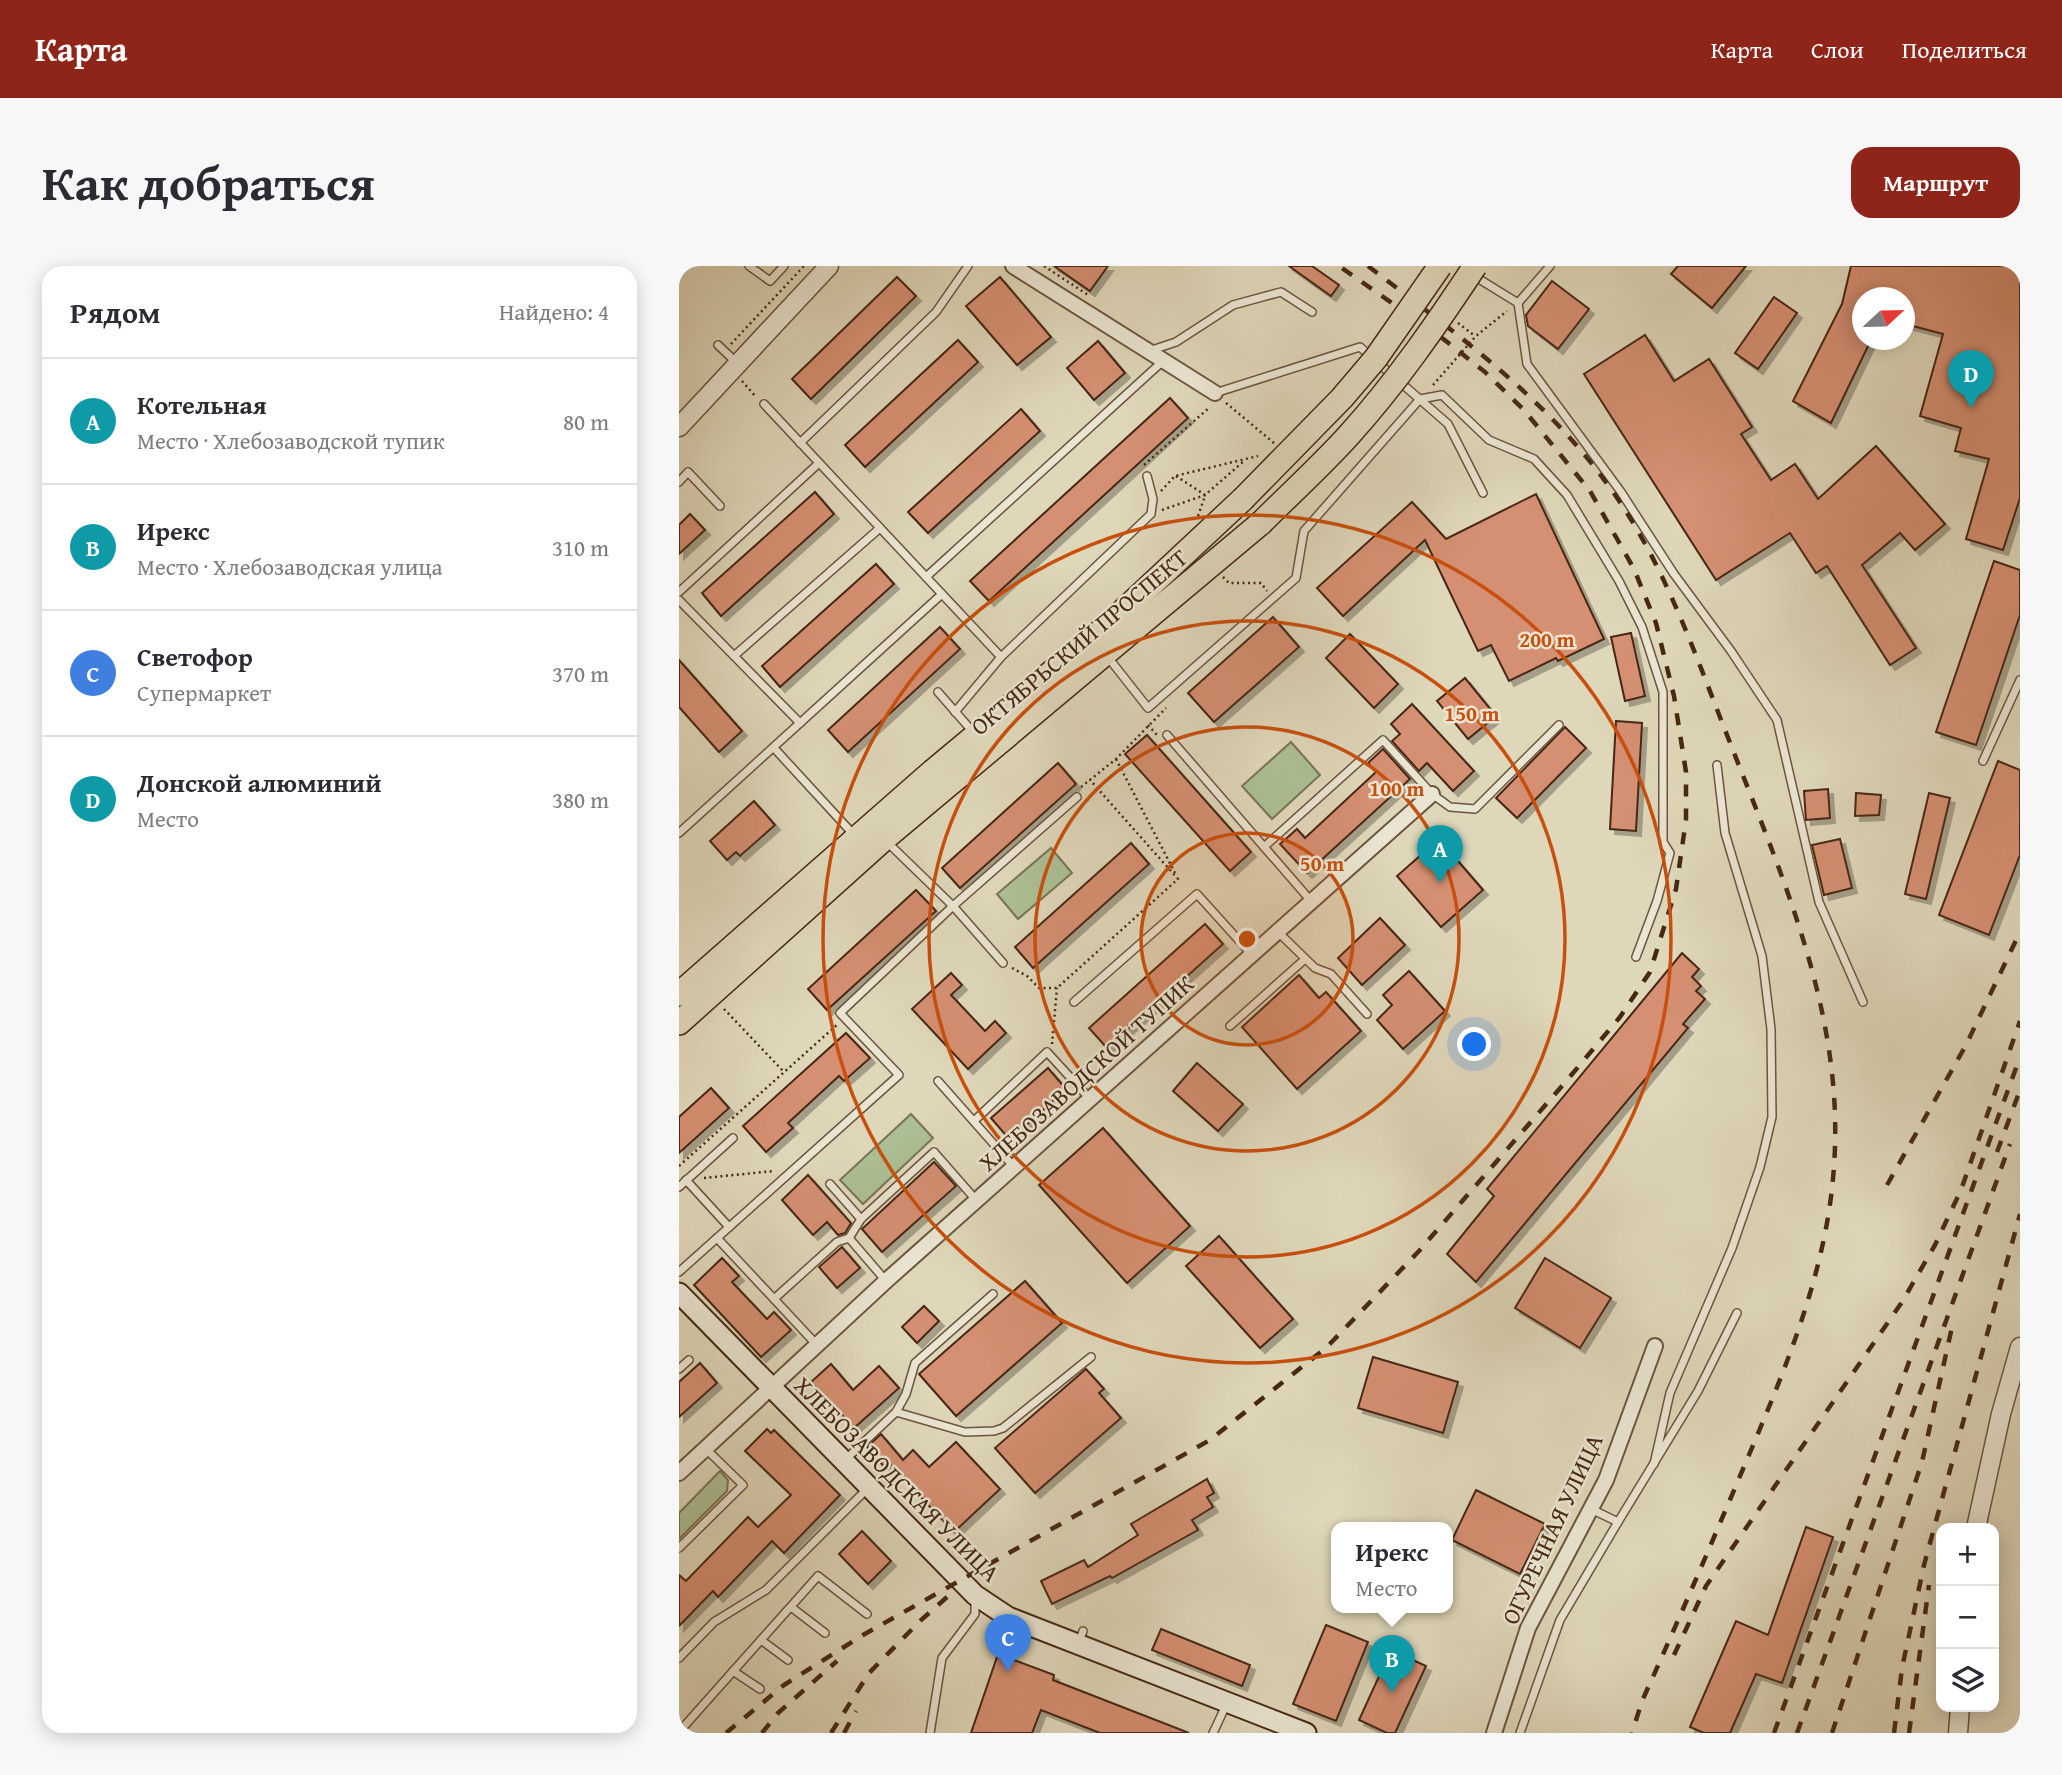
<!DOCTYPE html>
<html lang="ru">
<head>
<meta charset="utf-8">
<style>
	body { margin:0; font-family:"Gentium Book Plus",serif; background:#f7f7f7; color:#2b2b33 }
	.controls { position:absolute; right:21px; bottom:21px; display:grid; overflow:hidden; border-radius:14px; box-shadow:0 4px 18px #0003 }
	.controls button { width:63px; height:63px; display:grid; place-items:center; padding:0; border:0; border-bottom:2px solid #e1e1e2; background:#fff; color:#2b2b33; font:35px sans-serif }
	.compass { position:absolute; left:1173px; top:21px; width:63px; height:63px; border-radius:50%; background:#fff; box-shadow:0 4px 18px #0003; rotate:68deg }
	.you { position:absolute; left:796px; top:779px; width:24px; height:24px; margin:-18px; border:5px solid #fff; border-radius:50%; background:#1a73e8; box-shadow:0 0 0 10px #1a73e833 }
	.badge { display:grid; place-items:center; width:46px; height:46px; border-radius:50%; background:#8f2418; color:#fff; font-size:23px; font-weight:700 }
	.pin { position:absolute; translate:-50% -58px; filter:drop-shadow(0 2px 4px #0008) }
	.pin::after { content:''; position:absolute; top:37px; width:24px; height:21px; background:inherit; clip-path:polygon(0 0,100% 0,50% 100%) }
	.popup { position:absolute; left:652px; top:1256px; width:122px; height:91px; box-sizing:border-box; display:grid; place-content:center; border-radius:14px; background:#fff; filter:drop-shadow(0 2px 5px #0005); font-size:23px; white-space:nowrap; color:#7c7c81 }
	.popup b { font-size:26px; color:#2b2b33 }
	.popup::after { content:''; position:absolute; left:50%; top:100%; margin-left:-14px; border:14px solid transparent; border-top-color:#fff }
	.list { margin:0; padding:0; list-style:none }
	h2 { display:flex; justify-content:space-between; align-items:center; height:91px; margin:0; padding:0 28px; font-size:30px }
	h2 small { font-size:23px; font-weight:400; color:#7c7c81 }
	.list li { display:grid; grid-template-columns:46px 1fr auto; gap:21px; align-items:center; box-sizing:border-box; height:126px; padding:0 28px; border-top:2px solid #e1e1e2 }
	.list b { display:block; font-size:26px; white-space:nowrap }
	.list p { margin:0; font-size:23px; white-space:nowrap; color:#7c7c81 }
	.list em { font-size:23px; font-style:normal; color:#7c7c81 }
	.icon { flex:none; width:38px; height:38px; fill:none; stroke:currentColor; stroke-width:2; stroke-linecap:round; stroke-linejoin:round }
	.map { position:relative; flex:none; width:1341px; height:1467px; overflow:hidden; border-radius:21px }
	header { display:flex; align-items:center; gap:42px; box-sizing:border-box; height:98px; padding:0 35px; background:#8f2418; color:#fff }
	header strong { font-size:33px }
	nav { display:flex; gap:38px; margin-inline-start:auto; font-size:24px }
	.intro { display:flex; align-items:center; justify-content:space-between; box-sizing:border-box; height:168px; padding:0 42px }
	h1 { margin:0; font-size:49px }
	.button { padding:18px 32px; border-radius:21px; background:#8f2418; color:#fff; font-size:24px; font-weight:700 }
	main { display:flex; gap:42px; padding:0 42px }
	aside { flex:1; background:#fff; border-radius:21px; box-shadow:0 4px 18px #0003 }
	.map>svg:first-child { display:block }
</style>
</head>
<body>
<header>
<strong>Карта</strong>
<nav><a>Карта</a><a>Слои</a><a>Поделиться</a></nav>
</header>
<div class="intro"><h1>Как добраться</h1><a class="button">Маршрут</a></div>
<main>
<aside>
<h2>Рядом<small>Найдено: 4</small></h2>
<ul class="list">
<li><span class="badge" style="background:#0f9aa8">A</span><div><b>Котельная</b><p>Место · Хлебозаводской тупик</p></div><em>80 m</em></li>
<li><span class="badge" style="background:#0f9aa8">B</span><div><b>Ирекс</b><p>Место · Хлебозаводская улица</p></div><em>310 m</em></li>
<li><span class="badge" style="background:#3f7fe0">C</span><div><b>Светофор</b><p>Супермаркет</p></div><em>370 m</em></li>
<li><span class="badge" style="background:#0f9aa8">D</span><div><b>Донской алюминий</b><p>Место</p></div><em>380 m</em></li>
</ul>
</aside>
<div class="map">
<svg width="1341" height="1467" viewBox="0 0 1341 1467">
	<defs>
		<filter id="shadow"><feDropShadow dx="5" dy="5" stdDeviation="0" flood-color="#0004"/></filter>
	</defs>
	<rect width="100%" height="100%" fill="#dfd7ba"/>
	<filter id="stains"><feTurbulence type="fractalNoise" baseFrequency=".00286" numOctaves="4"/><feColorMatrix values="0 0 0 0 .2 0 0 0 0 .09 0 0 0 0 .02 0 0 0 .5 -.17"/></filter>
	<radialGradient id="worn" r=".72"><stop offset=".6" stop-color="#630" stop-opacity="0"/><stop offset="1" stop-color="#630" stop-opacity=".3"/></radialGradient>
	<!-- green -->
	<g fill="#acbf94" stroke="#797454" stroke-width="2">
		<polygon points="612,476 641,509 593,553 563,520"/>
		<polygon points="372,582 393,607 339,653 318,628"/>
		<polygon points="232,848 254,872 184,938 161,914"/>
		<polygon points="41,1205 49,1214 48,1225 0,1273 0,1247"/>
	</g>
	<!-- building -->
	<g fill="#d58f72" stroke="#462813" stroke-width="2" filter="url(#shadow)">
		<polygon points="375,0 429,0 411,25"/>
		<polygon points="610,0 633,0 660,19 652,30"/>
		<polygon points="999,0 1067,0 1033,42 992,8"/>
		<polygon points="1172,0 1341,0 1341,232 1324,284 1287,273 1310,193 1276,185 1282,162 1241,150 1264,68 1226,58 1226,32 1184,32 1184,74 1192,74 1152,157 1114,135 1163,38"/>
		<polygon points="218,11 237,30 132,133 113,113"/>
		<polygon points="321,11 372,71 338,99 287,40"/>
		<polygon points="873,15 910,43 879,83 849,60 847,49"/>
		<polygon points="1095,31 1118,47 1079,103 1056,87"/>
		<polygon points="966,69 995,115 1030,93 1073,161 1062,168 1092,214 1116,198 1139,233 1197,180 1266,258 1236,284 1221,267 1183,299 1237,382 1211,399 1148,300 1137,307 1111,267 1037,314 905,108"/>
		<polygon points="279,74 299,96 186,201 166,179"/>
		<polygon points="419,75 446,107 415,134 388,102"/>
		<polygon points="491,132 509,152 310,335 291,315"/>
		<polygon points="342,143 361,165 249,267 229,246"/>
		<polygon points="136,226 155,248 42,350 23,327"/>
		<polygon points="857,228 925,373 879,395 877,392 830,415 812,379 799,385 746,274 664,350 638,322 733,236 767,273"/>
		<polygon points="11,248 26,264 0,288 0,259"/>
		<polygon points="1315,295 1341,304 1341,349 1297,479 1257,466"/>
		<polygon points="197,298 215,318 101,421 83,400"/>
		<polygon points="594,351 620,381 535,456 509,427"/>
		<polygon points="261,361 281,383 169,486 149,464"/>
		<polygon points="952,367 966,430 946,435 932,371"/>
		<polygon points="671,368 719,418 695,442 647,392"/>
		<polygon points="0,394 63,465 40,486 0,441"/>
		<polygon points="786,412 817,450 789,473 758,435"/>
		<polygon points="733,438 795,505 774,525 748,497 740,505 713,475 721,468 712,458"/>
		<polygon points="937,455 963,457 957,565 931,563"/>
		<polygon points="886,461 907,482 838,552 817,532"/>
		<polygon points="468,469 572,586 551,605 446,488"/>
		<polygon points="704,483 731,513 628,607 601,578 618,563 626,572 697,506 689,497"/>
		<polygon points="1319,495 1341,504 1341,589 1310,669 1260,649"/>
		<polygon points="379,497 397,518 281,622 263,602"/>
		<polygon points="1149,523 1151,552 1127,554 1125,525"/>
		<polygon points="1177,527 1202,529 1200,549 1176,550"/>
		<polygon points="1250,527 1271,532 1247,633 1226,628"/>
		<polygon points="75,535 96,559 61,590 57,586 48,594 31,575"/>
		<polygon points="760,573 804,624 762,661 718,610"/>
		<polygon points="1161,573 1173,622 1145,629 1133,579"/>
		<polygon points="452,577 470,598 354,702 336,681"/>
		<polygon points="237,624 257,645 148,744 129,723"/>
		<polygon points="701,652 726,679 683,719 659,692"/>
		<polygon points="526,658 544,678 428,782 410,762"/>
		<polygon points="1003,687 1020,703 1013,711 1022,720 1017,725 1026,733 1004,758 1009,762 797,1016 768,988 815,930 808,923"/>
		<polygon points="730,705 766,745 724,783 698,754 713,739 704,729"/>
		<polygon points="272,707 283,719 272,729 306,765 316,755 327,767 289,803 233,743"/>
		<polygon points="620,709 640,732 647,726 682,765 618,823 563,761"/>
		<polygon points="167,767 191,792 165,815 160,810 109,857 114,862 87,886 64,860"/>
		<polygon points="518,797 564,838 539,865 494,825"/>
		<polygon points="369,802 387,823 331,874 312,852"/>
		<polygon points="32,822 50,842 0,887 0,851"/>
		<polygon points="424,862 511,960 448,1017 360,919"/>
		<polygon points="255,896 277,920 203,986 183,963"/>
		<polygon points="129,909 172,957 166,967 159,969 148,956 134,969 103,934"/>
		<polygon points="540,970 614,1053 581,1082 507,1000"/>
		<polygon points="163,981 181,1002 158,1022 140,1001"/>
		<polygon points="43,992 60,1010 53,1016 88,1053 95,1046 112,1064 82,1091 15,1019"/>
		<polygon points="866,992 932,1032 901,1082 836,1042"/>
		<polygon points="346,1015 383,1057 277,1150 240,1108"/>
		<polygon points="245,1040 260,1055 238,1077 223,1061"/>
		<polygon points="694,1091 779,1116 764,1167 679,1142"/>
		<polygon points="21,1097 38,1117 0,1151 0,1116"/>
		<polygon points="152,1098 174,1124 200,1100 220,1122 175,1162 132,1116"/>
		<polygon points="407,1103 425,1123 420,1127 442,1152 356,1227 316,1182"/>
		<polygon points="88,1163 92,1167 95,1164 161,1229 105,1287 93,1275 39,1331 34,1325 0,1360 0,1309 7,1315 69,1251 79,1261 112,1229 66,1185"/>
		<polygon points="202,1168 224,1194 234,1184 250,1201 277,1176 321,1223 275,1266 211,1199 207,1203 188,1181"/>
		<polygon points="528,1213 535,1227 528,1231 534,1241 513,1254 519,1264 433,1312 431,1310 373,1338 362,1315 405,1294 409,1301 459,1269 452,1258"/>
		<polygon points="797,1224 866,1258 841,1308 773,1274"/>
		<polygon points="1127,1261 1154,1271 1103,1417 1077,1408 1051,1467 1025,1467 1011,1461 1057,1355 1089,1369"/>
		<polygon points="183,1265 212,1295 189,1318 160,1288"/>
		<polygon points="647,1359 689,1376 657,1455 614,1438"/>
		<polygon points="482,1363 571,1399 563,1420 473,1384"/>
		<polygon points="712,1384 747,1400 716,1467 708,1467 680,1454"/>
		<polygon points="319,1388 375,1409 374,1414 510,1467 421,1467 362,1444 353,1467 292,1467"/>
	</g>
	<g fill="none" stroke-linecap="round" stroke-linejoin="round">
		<defs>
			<g id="service">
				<polyline points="70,0 91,15 105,0"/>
				<polyline points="871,0 839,37 848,98 942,226 995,308 1052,385 1098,454 1140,636 1184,736"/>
				<polyline points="800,13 839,37"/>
				<polyline points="39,79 58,97"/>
				<polyline points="470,85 497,76 554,39 602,26 633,46"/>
				<polyline points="536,127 681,81 769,158 804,227"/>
				<polyline points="85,138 322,391"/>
				<polyline points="121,177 257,46 289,0"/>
				<polyline points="0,216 9,206 41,240"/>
				<polyline points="247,311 484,95"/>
				<polyline points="0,326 140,197"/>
				<polyline points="0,334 121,457"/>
				<polyline points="55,390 201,262"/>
				<polyline points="428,390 469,442 617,312 625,265 741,133 763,129 810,174 855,193 888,229 940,315 963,361 984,426 984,576 991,587 978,635 957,691"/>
				<polyline points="259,426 294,466"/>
				<polyline points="276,446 322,391 472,248 474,233 468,210"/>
				<polyline points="488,469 632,635"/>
				<polyline points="95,482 175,569"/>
				<polyline points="1304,495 1341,414"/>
				<polyline points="0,567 263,328"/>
				<polyline points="585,581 704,474 753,528 771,541 796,543 880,459"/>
				<polyline points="599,666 636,702 652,708 688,748"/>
				<polyline points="324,697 274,640 398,531"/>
				<polyline points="395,736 518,628 573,689"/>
				<polyline points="551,760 626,693"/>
				<polyline points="259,815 335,901"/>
				<polyline points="295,855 368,786 411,833"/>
				<polyline points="7,914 50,961"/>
				<polyline points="151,918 182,953"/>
				<polyline points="0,921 54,872"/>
				<polyline points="38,972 137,1078"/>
				<polyline points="170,972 182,953 255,886 297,934"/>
				<polyline points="0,1006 220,809 161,747 274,640 207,575"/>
				<polyline points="95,1033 158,976 170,972 207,1015"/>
				<polyline points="0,1103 10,1094"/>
				<polyline points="217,1146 227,1128 236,1097 314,1028"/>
				<polyline points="167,1193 217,1146 286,1166 315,1165 324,1162 412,1091"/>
				<polyline points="975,1198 991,1127 1053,982 1081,901 1093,851 1092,763 1083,690 1046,567 1038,499"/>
				<polyline points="939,1256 1019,1125 1058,1047"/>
				<polyline points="0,1282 64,1219 27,1183"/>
				<polyline points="112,1341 146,1367"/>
				<polyline points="82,1374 109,1394"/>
				<polyline points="400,1377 404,1365"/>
				<polyline points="0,1392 35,1356 87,1324 189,1222"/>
				<polyline points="54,1405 81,1423"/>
				<polyline points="0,1466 139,1310 188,1348"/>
				<polyline points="251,1467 263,1392 296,1348 296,1333"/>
				<polyline points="534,1467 548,1437"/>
				<polyline points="841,1467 881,1354 939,1256 912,1243"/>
			</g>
			<g id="minor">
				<polyline points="334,0 536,127"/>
				<polyline points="0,1207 207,1015 753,528"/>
				<polyline points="815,1467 849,1362 927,1214 976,1080"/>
			</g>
			<g id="tertiary">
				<polyline points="0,161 150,0"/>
				<polyline points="1297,1262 1322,1148 1341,1081"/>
				<polyline points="1279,1467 1281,1441"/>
			</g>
			<polyline id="secondary" points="0,1027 296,1329 329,1351 627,1467"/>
			<g id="primary">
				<polyline points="0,728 254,505 427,361 564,233"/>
				<polyline points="0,757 205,573 582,257"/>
			</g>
		</defs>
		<!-- service casing -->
		<use href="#service" stroke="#6c543d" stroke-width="10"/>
		<!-- minor casing -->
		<use href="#minor" stroke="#6c543d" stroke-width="18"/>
		<!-- tertiary casing -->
		<use href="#tertiary" stroke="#6c543d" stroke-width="21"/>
		<!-- secondary casing -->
		<use href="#secondary" stroke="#462813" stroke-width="23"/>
		<!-- primary casing -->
		<use href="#primary" stroke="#462813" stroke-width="26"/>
		<!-- path -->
		<g stroke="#462813" stroke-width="2.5" stroke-dasharray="2 3.5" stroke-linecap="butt">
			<polyline points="365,0 409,29"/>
			<polyline points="779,57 796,70"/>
			<polyline points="52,78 125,0"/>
			<polyline points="63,115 77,131"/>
			<polyline points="754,119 797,70 828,45"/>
			<polyline points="547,137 595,177"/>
			<polyline points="465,199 531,141"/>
			<polyline points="497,210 526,229"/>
			<polyline points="482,225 496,210 579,190"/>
			<polyline points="483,244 526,229 565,195"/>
			<polyline points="519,250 526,230"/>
			<polyline points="544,311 550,317 582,317 588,325"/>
			<polyline points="469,459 478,469"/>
			<polyline points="437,493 496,607"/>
			<polyline points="402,521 437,493 487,442"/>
			<polyline points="333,702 348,710 360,722 378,722 499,613 411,514"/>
			<polyline points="45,743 105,806"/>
			<polyline points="373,778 378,722"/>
			<polyline points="0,900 159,758"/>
			<polyline points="25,912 95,905"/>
		</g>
		<!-- service -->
		<use href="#service" stroke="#eae5d2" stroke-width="7"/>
		<!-- minor -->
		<use href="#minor" stroke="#eae5d2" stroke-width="14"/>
		<!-- tertiary -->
		<use href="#tertiary" stroke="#eae5d2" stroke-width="18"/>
		<!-- secondary -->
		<use href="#secondary" stroke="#eae5d2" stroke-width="19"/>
		<!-- primary -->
		<use href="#primary" stroke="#dfd7ba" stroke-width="23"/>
		<!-- rail -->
		<g stroke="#462813" stroke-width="4.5" stroke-dasharray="12 12" stroke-linecap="butt">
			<path d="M689,0C775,66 865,130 929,219C984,294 1014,383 1048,469C1102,608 1166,747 1155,900C1148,1007 1105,1106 1064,1203C1031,1281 998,1358 963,1435L953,1467"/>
			<polyline points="1318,886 1341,824"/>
			<polyline points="1208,919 1287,779 1341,666"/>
			<polyline points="995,1389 1027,1320 1223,1036 1256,979 1282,924 1341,755"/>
			<polyline points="47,1467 105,1419 184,1369 531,1174 648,1081 740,985 889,813 941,751 971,706 997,623 1007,554 1007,506 995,430 977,357 955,303 911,225 845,144 806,106 763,72 660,0"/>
			<polyline points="83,1467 99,1447 158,1395"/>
			<polyline points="152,1467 190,1407 241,1355 276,1324"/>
			<polyline points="165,1467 177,1445"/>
			<polyline points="1095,1467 1341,791"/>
			<polyline points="1118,1467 1331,878"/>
			<polyline points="1153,1467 1243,1196 1273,1061"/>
			<polyline points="1215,1467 1223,1402 1245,1299 1341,948"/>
			<polyline points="1230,1467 1250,1319"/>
		</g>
		<defs>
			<g id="primary-bridge">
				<polyline points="564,233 663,132 697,92 761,0"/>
				<path d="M582,257C611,228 642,200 670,169C717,117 757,59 796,0"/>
			</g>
		</defs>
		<!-- primary-bridge casing -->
		<use href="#primary-bridge" stroke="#462813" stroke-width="26" stroke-linecap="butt"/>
		<!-- primary-bridge -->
		<use href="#primary-bridge" stroke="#dfd7ba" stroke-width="23"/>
	</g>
	<!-- distance rings -->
	<circle cx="568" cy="673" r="106" fill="#c84f0d" fill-opacity=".12"/>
	<g fill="none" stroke="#c84f0d" stroke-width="3.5">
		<circle cx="568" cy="673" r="106"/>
		<circle cx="568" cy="673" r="212"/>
		<circle cx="568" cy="673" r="318"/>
		<circle cx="568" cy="673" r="424"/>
	</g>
	<g text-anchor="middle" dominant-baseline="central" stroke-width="5" stroke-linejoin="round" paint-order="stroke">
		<!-- street labels -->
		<g font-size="24" fill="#462813" stroke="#eae5d2">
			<text transform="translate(400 376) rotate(-40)">ОКТЯБРЬСКИЙ ПРОСПЕКТ</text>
			<text transform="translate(407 807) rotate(-42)">ХЛЕБОЗАВОДСКОЙ ТУПИК</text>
			<text transform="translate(218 1213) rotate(45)">ХЛЕБОЗАВОДСКАЯ УЛИЦА</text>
			<text transform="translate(873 1263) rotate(-65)">ОГУРЕЧНАЯ УЛИЦА</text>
		</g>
	</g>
	<circle cx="568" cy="673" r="10" fill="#c84f0d" stroke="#eae5d2" stroke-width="3.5"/>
	<g font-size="21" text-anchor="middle" font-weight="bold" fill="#c84f0d" stroke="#eae5d2" stroke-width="5" stroke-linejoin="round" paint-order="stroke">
		<text x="868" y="381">200 m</text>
		<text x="793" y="455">150 m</text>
		<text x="718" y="530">100 m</text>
		<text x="643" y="605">50 m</text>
	</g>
	<rect width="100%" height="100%" filter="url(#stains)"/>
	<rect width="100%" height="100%" fill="url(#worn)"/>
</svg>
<div class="controls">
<button>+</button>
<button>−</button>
<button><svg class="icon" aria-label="layers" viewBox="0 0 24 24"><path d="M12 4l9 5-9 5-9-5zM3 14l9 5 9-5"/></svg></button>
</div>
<svg class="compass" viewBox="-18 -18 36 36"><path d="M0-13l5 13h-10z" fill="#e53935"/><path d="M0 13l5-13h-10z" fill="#7c7c81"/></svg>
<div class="you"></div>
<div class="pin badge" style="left:761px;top:617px;background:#0f9aa8">A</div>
<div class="pin badge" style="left:713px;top:1427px;background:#0f9aa8">B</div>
<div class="popup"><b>Ирекс</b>Место</div>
<div class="pin badge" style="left:329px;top:1406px;background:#3f7fe0">C</div>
<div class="pin badge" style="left:1292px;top:142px;background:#0f9aa8">D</div>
</div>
</main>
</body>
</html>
